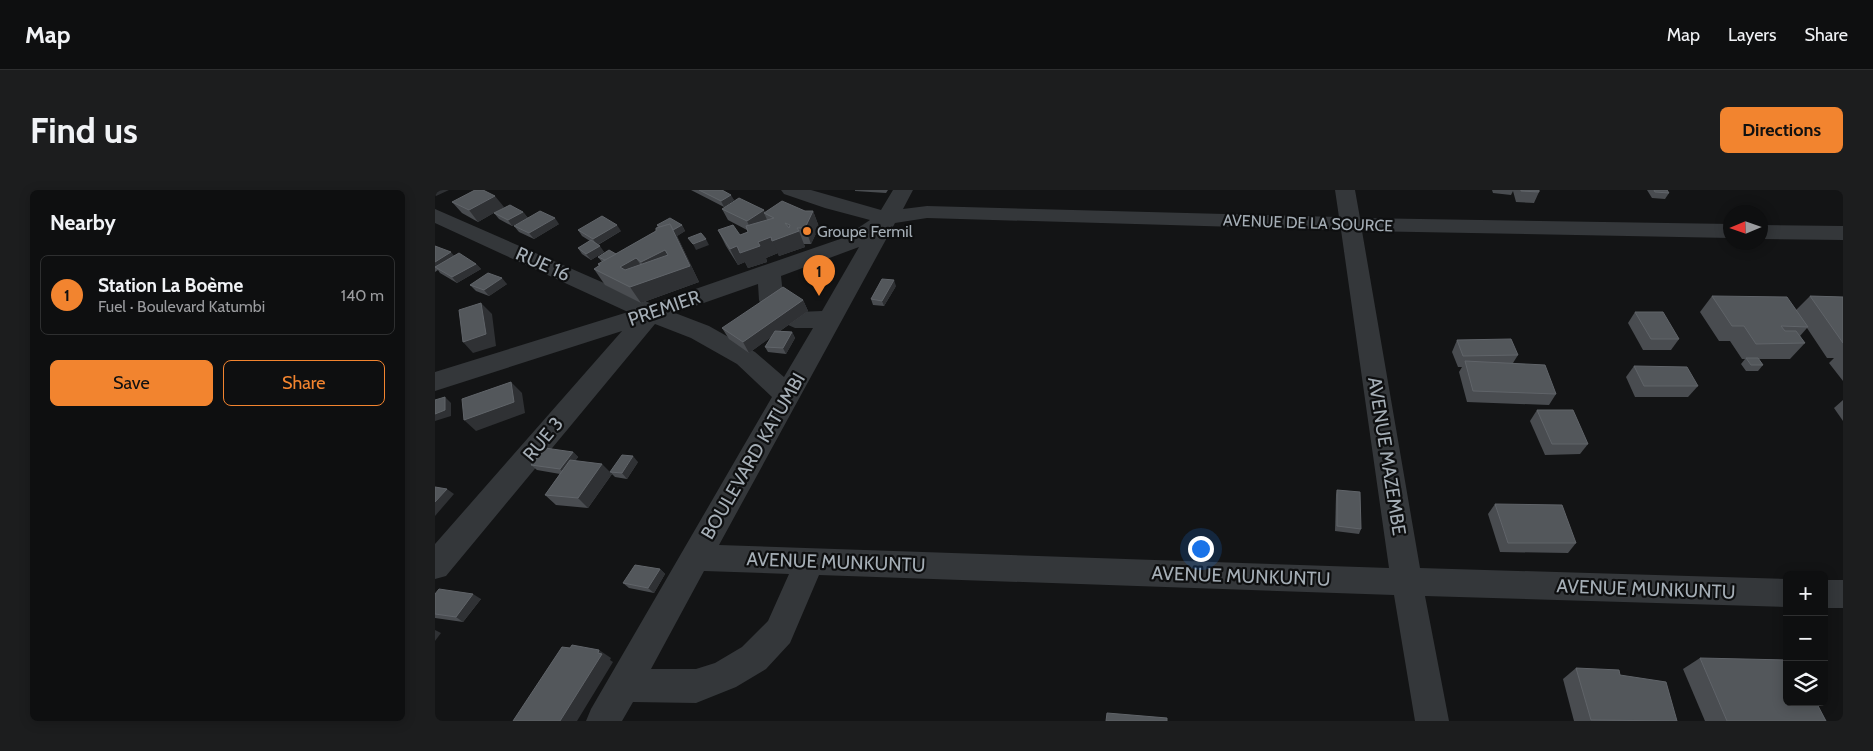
<!DOCTYPE html>
<html lang="en">
<head>
<meta charset="utf-8">
<style>
	body { margin:0; font-family:Cabin,sans-serif; background:#1c1d1e; color:#f1f3f6 }
	.controls { position:absolute; right:15px; bottom:15px; display:grid; overflow:hidden; border-radius:8px; box-shadow:0 2px 12px #0003 }
	.controls button { width:45px; height:45px; display:grid; place-items:center; padding:0; border:0; border-bottom:1px solid #2e2f30; background:#0e0f10; color:#f1f3f6; font:25px sans-serif }
	.compass { position:absolute; left:1288px; top:15px; width:45px; height:45px; border-radius:50%; background:#0e0f10; box-shadow:0 2px 12px #0003; rotate:268deg }
	.you { position:absolute; left:765px; top:358px; width:18px; height:18px; margin:-12px; border:4px solid #fff; border-radius:50%; background:#1a73e8; box-shadow:0 0 0 8px #1a73e833 }
	.badge { display:grid; place-items:center; width:32px; height:32px; border-radius:50%; background:#f2842f; color:#111; font-size:16px; font-weight:700 }
	.pin { position:absolute; translate:-50% -41px; filter:drop-shadow(0 1px 2px #0008) }
	.pin::after { content:''; position:absolute; top:26px; width:18px; height:15px; background:inherit; clip-path:polygon(0 0,100% 0,50% 100%) }
	.list { margin:0; padding:0; list-style:none }
	h2 { display:flex; justify-content:space-between; align-items:center; height:65px; margin:0; padding:0 20px; font-size:21px }
	h2 small { font-size:16px; font-weight:400; color:#9b9c9f }
	.list li { display:grid; grid-template-columns:32px 1fr auto; gap:15px; align-items:center; box-sizing:border-box; height:80px; margin:0 10px 10px; padding:0 10px; border:1px solid #2e2f30; border-radius:8px }
	.list b { display:block; font-size:19px; white-space:nowrap }
	.list p { margin:0; font-size:16px; white-space:nowrap; color:#9b9c9f }
	.list em { font-size:16px; font-style:normal; color:#9b9c9f }
	.actions { display:flex; gap:10px; padding:15px 20px }
	.actions a { flex:1; padding:11px 0; border:1px solid #f2842f; border-radius:8px; text-align:center; font-size:18px; color:#f2842f }
	.actions .main { background:#f2842f; color:#111 }
	.icon { flex:none; width:28px; height:28px; fill:none; stroke:currentColor; stroke-width:2; stroke-linecap:round; stroke-linejoin:round }
	.map { position:relative; flex:none; width:1408px; height:531px; overflow:hidden; border-radius:8px }
	header { display:flex; align-items:center; gap:30px; box-sizing:border-box; height:70px; padding:0 25px; background:#0e0f10; border-bottom:1px solid #2e2f30 }
	header strong { font-size:24px }
	nav { display:flex; gap:28px; margin-inline-start:auto; font-size:18px }
	.intro { display:flex; align-items:center; justify-content:space-between; box-sizing:border-box; height:120px; padding:0 30px }
	h1 { margin:0; font-size:35px }
	.button { padding:12px 22px; border-radius:8px; background:#f2842f; color:#111; font-size:18px; font-weight:700 }
	main { display:flex; gap:30px; padding:0 30px }
	aside { flex:1; background:#0e0f10; border-radius:8px; box-shadow:0 2px 12px #0003 }
	.map>svg:first-child { display:block }
</style>
</head>
<body>
<header>
<strong>Map</strong>
<nav><a>Map</a><a>Layers</a><a>Share</a></nav>
</header>
<div class="intro"><h1>Find us</h1><a class="button">Directions</a></div>
<main>
<aside>
<h2>Nearby<small></small></h2>
<ul class="list">
<li><span class="badge">1</span><div><b>Station La Boème</b><p>Fuel · Boulevard Katumbi</p></div><em>140 m</em></li>
</ul>
<div class="actions"><a class="main">Save</a><a>Share</a></div>
</aside>
<div class="map">
<svg width="1408" height="531" viewBox="0 0 1408 531">
	<rect width="100%" height="100%" fill="#131415"/>
	<g fill="none" stroke-linecap="round" stroke-linejoin="round">
		<!-- minor -->
		<g fill="#34373a" fill-rule="evenodd">
			<path d="M346,0H376L446,20L458,0H478L468,19L492,16L904,27L900,0H920L925,28L1296,34V48L927,41L985,378L1352,389V417L990,406L1014,531H980L959,405L384,385L355,453L331,479L301,497L261,513L198,512L187,531H151L156,519L337,207L302,174L256,148L220,134L11,386L0,389V354L187,141L0,201V182L193,122L0,33V19L217,114L408,48L435,30L390,18L349,4ZM492,28L906,40L954,378L284,355L460,33ZM424,57L387,121L363,122L349,114L346,86ZM323,94L324,110L330,125L360,138H378L349,187L320,162L274,136L240,123ZM269,381L354,384L333,431L307,457L280,473L261,479H216Z"/>
			<polygon points="1326,35 1408,36 1408,50 1326,49"/>
			<rect x="1389" y="390" width="19" height="28"/>
		</g>
	</g>
	<!-- wall -->
	<g fill="#494c50">
		<polygon points="256,0 287,0 299,10 289,17"/>
		<polygon points="420,0 453,0 451,3 420,1"/>
		<polygon points="1057,0 1104,0 1104,2 1099,13 1081,12 1078,1 1076,5 1058,3"/>
		<polygon points="1212,0 1232,0 1234,3 1230,9 1217,8"/>
		<polygon points="17,12 69,17 43,32 27,23"/>
		<polygon points="287,19 330,23 378,21 384,37 376,54 369,54 370,57 344,66 343,63 331,68 332,72 313,78 310,72 303,75 291,56 283,40 305,45 313,42 312,40 293,30"/>
		<polygon points="88,22 93,28 77,36 64,29 59,23"/>
		<polygon points="124,34 99,49 84,42 79,36"/>
		<polygon points="222,35 247,35 250,41 242,46 264,92 206,113 170,95 159,79 164,76 163,74 167,72 163,67 181,64 221,41 223,38"/>
		<polygon points="143,40 186,41 163,55 169,62 156,70 147,64 143,58 155,51 147,46"/>
		<polygon points="0,56 19,66 41,74 46,79 22,93 5,83 3,80 0,82"/>
		<polygon points="72,94 54,106 41,101 35,95"/>
		<polygon points="461,96 449,116 438,115 436,109"/>
		<polygon points="1277,106 1361,120 1375,106 1408,107 1408,191 1394,173 1399,168 1392,168 1372,138 1365,146 1370,153 1355,169 1324,169 1328,175 1323,181 1311,181 1306,174 1310,169 1307,169 1295,151 1284,151 1265,122"/>
		<polygon points="368,110 373,121 345,141 357,142 360,148 351,164 333,162 330,157 336,147 314,163 294,149 287,138"/>
		<polygon points="1200,122 1244,149 1236,160 1208,160 1193,133"/>
		<polygon points="1022,150 1083,165 1078,173 1121,204 1114,215 1032,212 1024,182 1027,177 1023,177 1017,162"/>
		<polygon points="1199,176 1263,196 1253,207 1200,207 1191,187"/>
		<polygon points="1408,210 1408,231 1399,218"/>
		<polygon points="1102,220 1153,254 1145,264 1110,265 1095,231"/>
		<polygon points="138,262 143,267 140,271 177,284 153,318 121,315 110,305 125,284 102,280 96,275"/>
		<polygon points="203,272 192,289 180,287 175,282"/>
		<polygon points="902,300 926,339 924,344 900,341 901,305"/>
		<polygon points="1060,314 1141,353 1133,363 1065,362 1053,324"/>
		<polygon points="225,379 230,384 219,403 194,398 188,393"/>
		<polygon points="0,404 46,409 28,432 0,428"/>
		<polygon points="1265,468 1391,531 1270,531 1248,479"/>
		<polygon points="1141,478 1185,485 1242,531 1139,531 1128,489"/>
	</g>
	<!-- shaded-wall -->
	<g fill="#2f3134">
		<polygon points="0,0 14,0 1,6 0,5"/>
		<polygon points="296,5 299,10 289,17 286,11"/>
		<polygon points="60,6 69,17 43,32 34,20"/>
		<polygon points="329,20 331,24 329,23 333,32 317,42 312,31"/>
		<polygon points="378,21 384,37 376,54 370,38"/>
		<polygon points="88,22 93,28 77,36 73,30"/>
		<polygon points="120,28 124,34 99,49 94,43"/>
		<polygon points="182,35 186,41 162,55 158,49"/>
		<polygon points="247,35 250,41 242,46 264,92 206,113 195,97 255,76 234,43"/>
		<polygon points="364,41 370,57 344,66 337,51"/>
		<polygon points="336,47 343,63 331,68 332,72 313,78 310,72 303,75 295,59 302,56 323,52"/>
		<polygon points="271,49 274,55 261,60 258,54"/>
		<polygon points="165,56 169,62 156,70 151,64"/>
		<polygon points="230,60 240,75 216,88 206,72"/>
		<polygon points="16,62 21,68 0,77 0,72"/>
		<polygon points="201,68 211,83 195,93 179,75"/>
		<polygon points="41,74 46,79 22,93 17,87"/>
		<polygon points="67,88 72,94 54,106 49,100"/>
		<polygon points="459,90 461,96 449,116 447,111"/>
		<polygon points="368,110 373,121 314,163 308,152"/>
		<polygon points="46,113 57,124 61,156 38,163 28,152"/>
		<polygon points="357,142 360,148 351,164 348,158"/>
		<polygon points="76,192 87,203 90,223 41,241 29,230"/>
		<polygon points="10,207 16,213 16,226 0,231 0,224"/>
		<polygon points="138,262 143,267 130,284 125,279"/>
		<polygon points="198,266 203,272 192,289 187,283"/>
		<polygon points="167,274 177,284 153,318 143,308"/>
		<polygon points="12,299 19,304 0,326 0,312"/>
		<polygon points="225,379 230,384 219,403 213,398"/>
		<polygon points="38,404 46,409 28,432 21,427"/>
		<polygon points="0,440 6,443 0,451"/>
		<polygon points="164,460 176,468 175,470 178,472 142,531 125,531"/>
	</g>
	<!-- building -->
	<g fill="#53575b" stroke="#606469" fill-rule="evenodd">
		<polygon points="40,0 48,0 60,6 34,20 17,12"/>
		<polygon points="264,0 287,0 296,5 286,11"/>
		<polygon points="1086,0 1104,0 1104,2 1086,1"/>
		<polygon points="1219,0 1232,0 1234,3 1220,2"/>
		<polygon points="304,8 329,20 312,31 287,19"/>
		<path d="M347,11L370,21H378L370,38H362L364,41L337,51L336,47L323,52L325,56L305,63L302,56L295,59L283,40L298,35L305,45L313,42L311,36L339,28L329,23ZM350,33L355,35L354,38Z"/>
		<polygon points="75,15 88,22 73,30 59,23"/>
		<polygon points="105,21 120,28 94,43 79,36"/>
		<polygon points="167,26 182,35 158,49 143,40"/>
		<polygon points="235,28 247,35 238,40 235,34 225,37 222,35"/>
		<path d="M235,34L255,76L195,97L159,79L165,75L163,74L221,41V38ZM230,60L233,65L190,80L185,77L201,68L206,72Z"/>
		<polygon points="266,43 271,49 258,54 253,48"/>
		<polygon points="156,50 165,56 151,64 143,58"/>
		<polygon points="0,56 16,62 0,72"/>
		<polygon points="174,60 181,64 170,70 163,67"/>
		<polygon points="24,63 41,74 17,87 0,77"/>
		<polygon points="53,83 67,88 49,100 35,95"/>
		<polygon points="447,89 459,90 447,111 436,109"/>
		<polygon points="348,97 368,110 308,152 287,138"/>
		<polygon points="1277,106 1352,107 1373,137 1346,136 1350,141 1361,141 1370,153 1321,154 1309,136 1297,136"/>
		<polygon points="1375,106 1408,107 1408,153"/>
		<polygon points="46,113 51,144 28,152 24,120"/>
		<polygon points="1200,122 1228,122 1244,149 1216,149"/>
		<polygon points="340,141 357,142 348,158 330,157"/>
		<polygon points="1076,149 1083,165 1028,166 1022,150"/>
		<polygon points="1311,168 1323,168 1328,175 1316,175"/>
		<polygon points="1030,171 1110,175 1121,204 1038,201"/>
		<polygon points="1199,176 1252,177 1263,196 1209,196"/>
		<polygon points="76,192 79,212 29,230 27,209"/>
		<polygon points="10,207 10,220 0,224 0,210"/>
		<polygon points="1102,220 1138,220 1153,254 1117,254"/>
		<polygon points="110,258 138,262 125,279 96,275"/>
		<polygon points="187,265 198,266 187,283 175,282"/>
		<polygon points="135,270 167,274 143,308 110,305"/>
		<polygon points="0,297 12,299 0,312"/>
		<polygon points="902,300 925,302 926,339 902,336"/>
		<polygon points="1060,314 1127,315 1141,353 1073,353"/>
		<polygon points="200,375 225,379 213,398 188,393"/>
		<polygon points="4,399 38,404 21,427 0,424 0,404"/>
		<polygon points="137,455 164,460 163,463 167,464 125,531 78,531 127,457 135,458"/>
		<polygon points="1265,468 1352,470 1352,512 1381,512 1391,531 1292,531"/>
		<polygon points="1141,478 1184,480 1185,485 1231,492 1242,531 1156,530"/>
		<polygon points="672,523 732,528 732,531 671,531"/>
	</g>
	<!-- markers -->
	<circle fill="#f2842f" stroke="#0e0f10" stroke-width="2" cx="372" cy="41" r="5"/>
	<g text-anchor="middle" dominant-baseline="central" stroke-width="4.5" stroke-linejoin="round" paint-order="stroke">
		<!-- far-street labels -->
		<g font-size="16" fill="#a5aeb6" stroke="#0e0f10">
			<text transform="translate(873 33) rotate(2)">AVENUE DE LA SOURCE</text>
		</g>
		<!-- far-poi labels -->
		<g font-size="16" fill="#a5aeb6" stroke="#0e0f10" text-anchor="start">
			<text x="382" y="41">Groupe Fermil</text>
		</g>
		<!-- street labels -->
		<g font-size="19" fill="#a5aeb6" stroke="#0e0f10">
			<text transform="translate(108 74) rotate(24)">RUE 16</text>
			<text transform="translate(229 118) rotate(-19)">PREMIER</text>
			<text transform="translate(108 249) rotate(-50)">RUE 3</text>
			<text transform="translate(318 266) rotate(-60)">BOULEVARD KATUMBI</text>
			<text transform="translate(952 266) rotate(81)">AVENUE MAZEMBE</text>
			<text transform="translate(401 372) rotate(2)">AVENUE MUNKUNTU</text>
			<text transform="translate(806 386) rotate(2)">AVENUE MUNKUNTU</text>
			<text transform="translate(1211 399) rotate(2)">AVENUE MUNKUNTU</text>
		</g>
	</g>
</svg>
<div class="controls">
<button>+</button>
<button>−</button>
<button><svg class="icon" aria-label="layers" viewBox="0 0 24 24"><path d="M12 4l9 5-9 5-9-5zM3 14l9 5 9-5"/></svg></button>
</div>
<svg class="compass" viewBox="-18 -18 36 36"><path d="M0-13l5 13h-10z" fill="#e53935"/><path d="M0 13l5-13h-10z" fill="#9b9c9f"/></svg>
<div class="you"></div>
<div class="pin badge" style="left:384px;top:106px">1</div>
</div>
</main>
</body>
</html>
